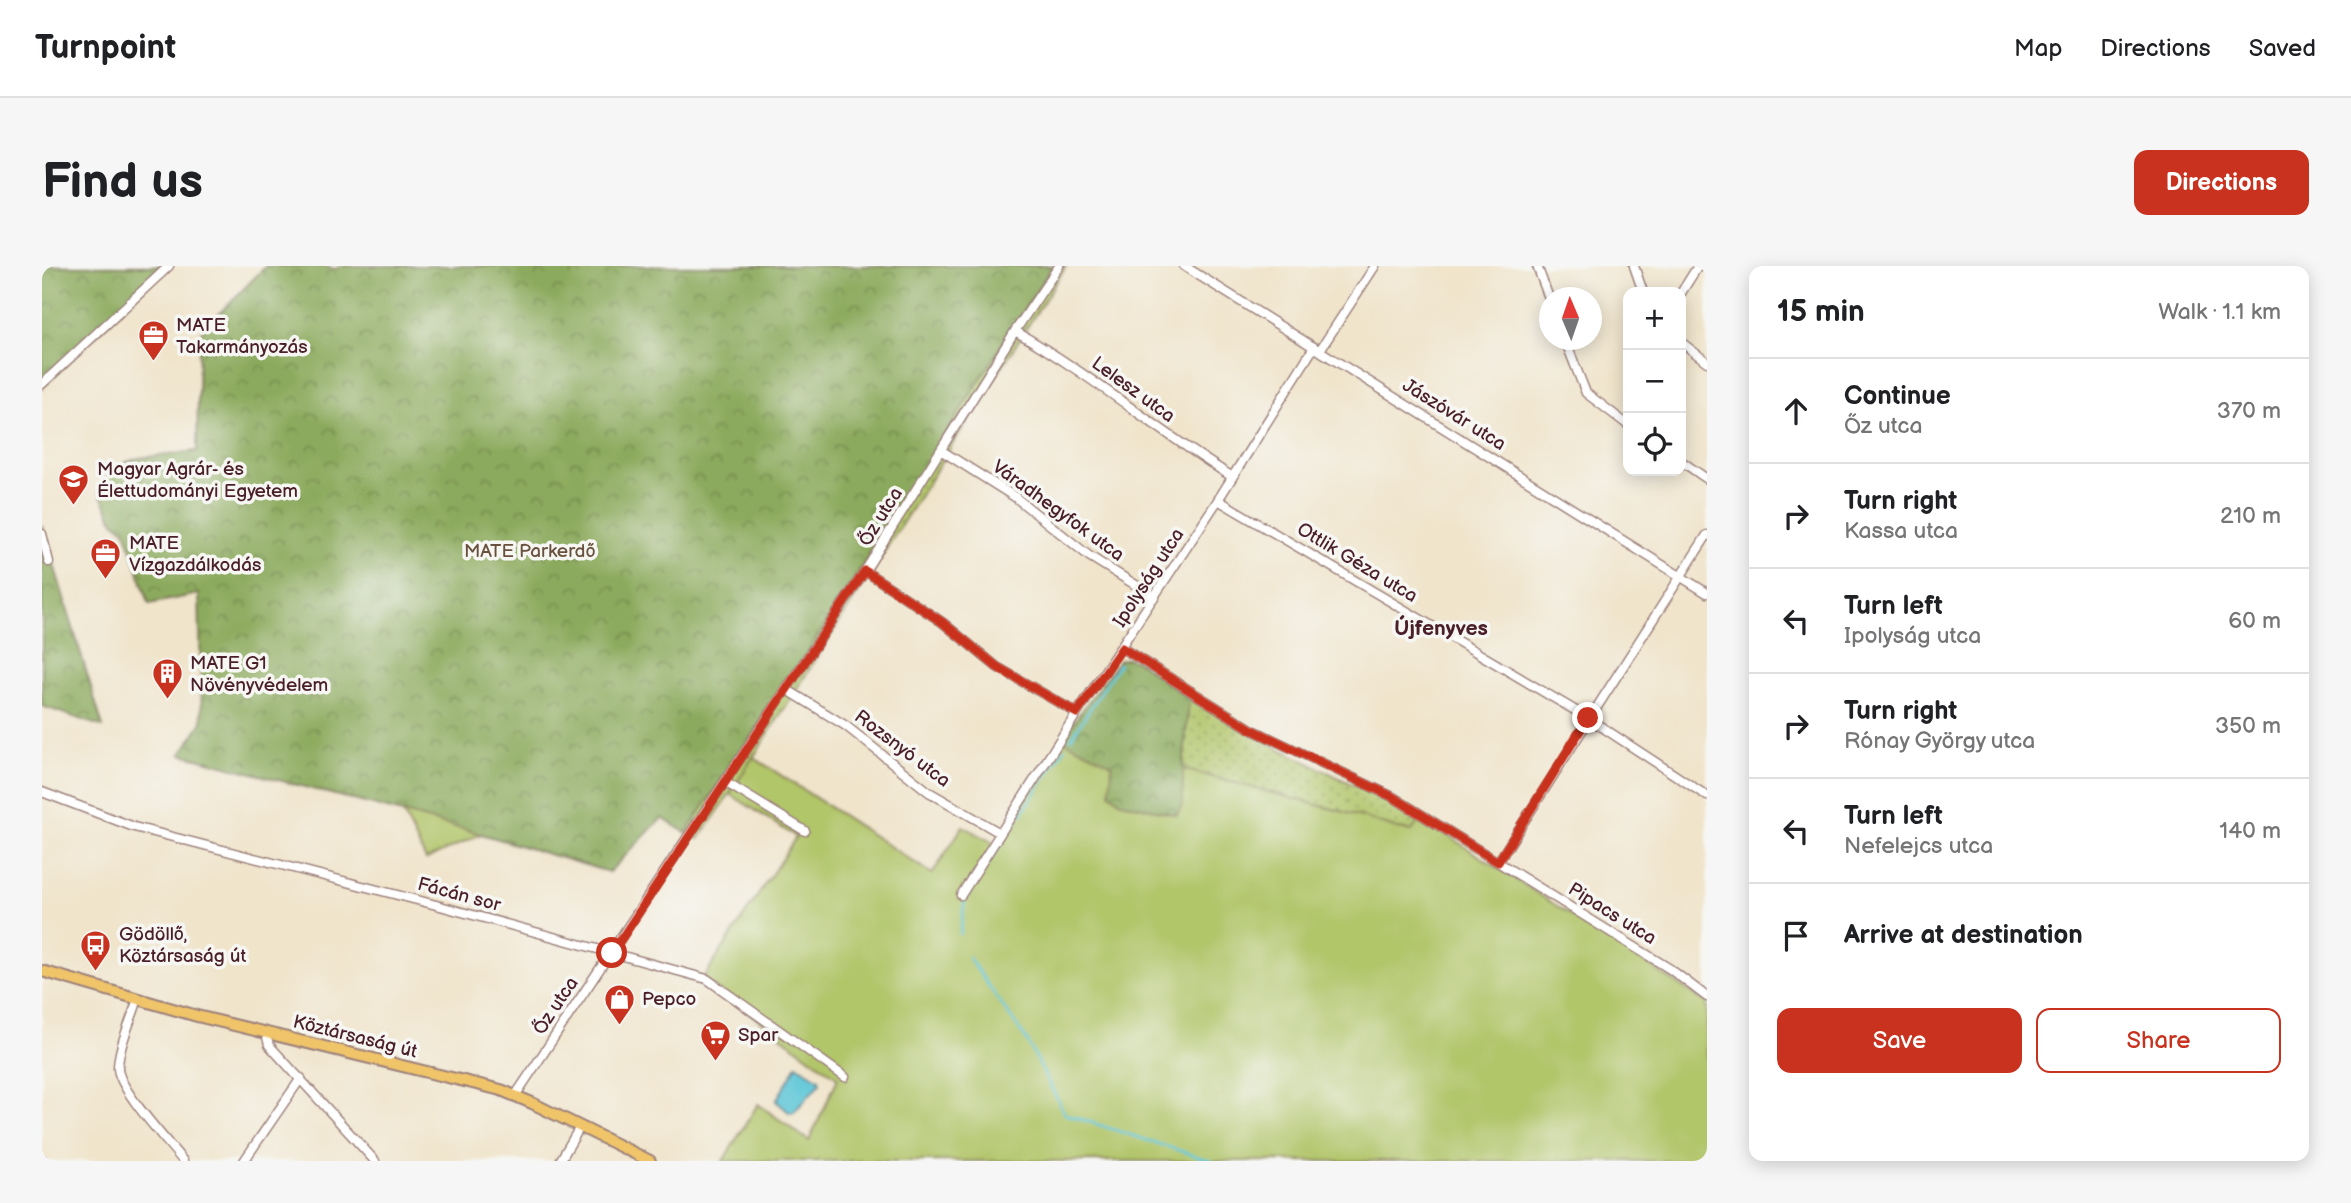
<!DOCTYPE html>
<html lang="en">
<head>
<meta charset="utf-8">
<style>
	body { margin:0; font-family:"Balsamiq Sans",sans-serif; background:#f6f6f6; color:#202124 }
	.controls { position:absolute; right:21px; top:21px; display:grid; overflow:hidden; border-radius:14px; box-shadow:0 4px 18px #0003 }
	.controls button { width:63px; height:63px; display:grid; place-items:center; padding:0; border:0; border-bottom:2px solid #e0e0e0; background:#fff; color:#202124; font:35px sans-serif }
	.compass { position:absolute; left:1497px; top:21px; width:63px; height:63px; border-radius:50%; background:#fff; box-shadow:0 4px 18px #0003; rotate:358deg }
	.stop { position:absolute; width:21px; height:21px; margin:-16px; border:5px solid #c8321e; border-radius:50%; background:#fff }
	.stop.end { background:#c8321e; border-color:#fff; box-shadow:0 2px 7px #0008 }
	.list { margin:0; padding:0; list-style:none }
	h2 { display:flex; justify-content:space-between; align-items:center; height:91px; margin:0; padding:0 28px; font-size:30px }
	h2 small { font-size:23px; font-weight:400; color:#757577 }
	.list li { display:grid; grid-template-columns:46px 1fr auto; gap:21px; align-items:center; box-sizing:border-box; height:105px; padding:0 28px; border-top:2px solid #e0e0e0 }
	.list b { display:block; font-size:26px; white-space:nowrap }
	.list p { margin:0; font-size:23px; white-space:nowrap; color:#757577 }
	.list em { font-size:23px; font-style:normal; color:#757577 }
	.actions { display:flex; gap:14px; padding:21px 28px }
	.actions a { flex:1; padding:16px 0; border:2px solid #c8321e; border-radius:14px; text-align:center; font-size:24px; color:#c8321e }
	.actions .main { background:#c8321e; color:#fff }
	.icon { flex:none; width:38px; height:38px; fill:none; stroke:currentColor; stroke-width:2; stroke-linecap:round; stroke-linejoin:round }
	.map { position:relative; flex:none; width:1665px; height:895px; overflow:hidden; border-radius:14px }
	header { display:flex; align-items:center; gap:42px; box-sizing:border-box; height:98px; padding:0 35px; background:#fff; border-bottom:2px solid #e0e0e0 }
	header strong { font-size:33px }
	nav { display:flex; gap:38px; margin-inline-start:auto; font-size:24px }
	.intro { display:flex; align-items:center; justify-content:space-between; box-sizing:border-box; height:168px; padding:0 42px }
	h1 { margin:0; font-size:49px }
	.button { padding:18px 32px; border-radius:14px; background:#c8321e; color:#fff; font-size:24px; font-weight:700 }
	main { display:flex; gap:42px; padding:0 42px }
	aside { flex:1; background:#fff; border-radius:14px; box-shadow:0 4px 18px #0003 }
	.map>svg:first-child { display:block }
</style>
</head>
<body>
<header>
<strong>Turnpoint</strong>
<nav><a>Map</a><a>Directions</a><a>Saved</a></nav>
</header>
<div class="intro"><h1>Find us</h1><a class="button">Directions</a></div>
<main>
<div class="map">
<svg width="1665" height="895" viewBox="0 0 1665 895">
	<defs>
		<pattern id="grass-dots" width="8" height="8" patternUnits="userSpaceOnUse" patternTransform="scale(1.75)"><rect width="8" height="8" fill="#b1c569"/><path d="M2 2h.1M6 6h.1" fill="none" stroke="#929f57" stroke-width="1.8" stroke-linecap="round"/></pattern>
		<pattern id="forest-crowns" width="20" height="18" patternUnits="userSpaceOnUse" patternTransform="scale(1.75)"><rect width="20" height="18" fill="#8caa5d"/><path d="M2 6a3 3 0 1 1 6 0M12 15a3 3 0 1 1 6 0" fill="none" stroke="#748a4d"/></pattern>
	</defs>
	<rect width="100%" height="100%" fill="#f6f6f2"/>
	<filter id="ink" filterUnits="userSpaceOnUse"><feTurbulence type="fractalNoise" baseFrequency=".0143" numOctaves="2"/><feDisplacementMap in="SourceGraphic" scale="14" xChannelSelector="R" yChannelSelector="G"/><feConvolveMatrix kernelMatrix="1 2 1 2 8 2 1 2 1" color-interpolation-filters="sRGB"/></filter>
	<filter id="wash" filterUnits="userSpaceOnUse"><feTurbulence type="fractalNoise" baseFrequency=".00686" numOctaves="4" result="noise"/><feDisplacementMap in="SourceGraphic" scale="28" xChannelSelector="R" yChannelSelector="G"/><feGaussianBlur stdDeviation="1.57" result="paint"/><feColorMatrix in="noise" values="0 0 0 0 0 0 0 0 0 0 0 0 0 0 0 0 0 1.4 0 .05"/><feComposite in="paint" operator="in"/></filter>
	<g filter="url(#wash)">
		<rect width="100%" height="100%" fill="#f0e4cb"/>
		<!-- grass -->
		<g fill="url(#grass-dots)" stroke="#7e724a" stroke-width="2">
			<polygon points="1010,0 1024,0 688,528 657,573 644,567"/>
			<polygon points="1147,432 1214,471 1379,552 1370,565 1355,563 1320,551 1141,503"/>
		</g>
		<!-- forest -->
		<g fill="url(#forest-crowns)" stroke="#6b6444" stroke-width="2">
			<polygon points="0,0 124,0 0,122"/>
			<polygon points="224,0 278,0 294,3 298,0 1010,0 765,387 644,567 620,552 567,606 439,568 139,488 160,456 157,328 107,338 83,264 72,256 57,225 72,200 97,192 155,185 157,68"/>
			<polygon points="0,259 61,461 0,440"/>
			<polygon points="1086,392 1095,395 1147,432 1141,503 1141,537 1135,549 1079,536 1067,527 1019,473 1077,394"/>
		</g>
		<!-- green -->
		<g fill="#b1c569" stroke="#7e724a" stroke-width="2">
			<polygon points="1019,473 1070,498 1068,527 1079,536 1135,549 1141,537 1141,503 1320,551 1355,563 1370,565 1379,552 1665,737 1665,895 681,895 716,838 767,875 796,812 661,713 754,571 688,528 711,491 890,608 921,560 955,579"/>
			<polygon points="361,547 439,568 384,594"/>
		</g>
		<!-- water -->
		<polygon fill="#5cc6d7" stroke="#537281" stroke-width="2" points="755,799 777,813 778,817 752,846 748,847 734,835"/>
		<g fill="none" stroke-linecap="round" stroke-linejoin="round">
			<!-- stream -->
			<g stroke="#5cc6d7" stroke-width="2.5">
				<polyline points="1029,472 1077,398"/>
				<polyline points="979,548 1023,482"/>
				<polyline points="918,668 923,633 975,554"/>
				<polyline points="926,691 984,773 1023,848 1170,895"/>
			</g>
		</g>
	</g>
	<g filter="url(#ink)">
		<g fill="none" stroke-linecap="round" stroke-linejoin="round">
			<defs>
				<g id="minor">
					<polyline points="1142,0 1665,327"/>
					<polyline points="1495,0 1507,32"/>
					<polyline points="1592,0 1601,26"/>
					<polyline points="1639,27 1656,0"/>
					<path d="M973,65C1048,108 1115,164 1189,210"/>
					<polyline points="1523,74 1544,127 1586,159"/>
					<polyline points="1639,76 1665,96"/>
					<polyline points="1278,84 1333,0"/>
					<polyline points="0,118 127,0"/>
					<polyline points="900,185 973,231 1047,290 1113,331"/>
					<polyline points="1639,195 1665,213"/>
					<polyline points="1176,234 1546,452 1665,530"/>
					<polyline points="0,268 7,296"/>
					<polyline points="823,305 900,356 955,401 1035,447"/>
					<polyline points="1080,382 1209,463 1351,531 1628,703 1665,731"/>
					<polyline points="744,423 804,460 887,526 958,567"/>
					<polyline points="683,516 763,565"/>
					<polyline points="0,526 92,561 398,640 665,713 803,811"/>
					<polyline points="1456,596 1665,269"/>
					<polyline points="919,629 1035,447 1176,234 1272,81"/>
					<path d="M96,732C90,754 77,778 76,801C75,822 127,877 141,895"/>
					<polyline points="224,767 227,779 333,895"/>
					<polyline points="473,830 823,305 973,65 1017,0"/>
					<polyline points="0,893 1,895"/>
					<polyline points="202,895 259,812"/>
					<polyline points="518,895 538,861"/>
				</g>
				<polyline id="major" points="0,705 155,750 459,824 490,837 608,895"/>
			</defs>
			<!-- minor casing -->
			<use href="#minor" stroke="#9d827b" stroke-width="11"/>
			<!-- major casing -->
			<use href="#major" stroke="#9d827b" stroke-width="14"/>
			<!-- minor -->
			<use href="#minor" stroke="#fff" stroke-width="8"/>
			<!-- major -->
			<use href="#major" stroke="#f0c469" stroke-width="10"/>
		</g>
	</g>
	<g fill="none" stroke-linecap="round" stroke-linejoin="round" filter="url(#ink)">
		<!-- route -->
		<polyline stroke="#c8321e" stroke-width="9" points="570,687 823,305 900,356 955,401 1035,447 1080,382 1209,463 1351,531 1456,596 1546,452"/>
	</g>
	<!-- icons -->
	<defs>
		<symbol id="office-pin" viewBox="-11 -11 22 30"><path d="M0 17L-7.5 6A9.5 9.5 0 1 1 7.5 6Z" fill="#c8321e" stroke="#f6f6f2"/><path d="M-6-3h4V-5.5h4V-3h4V5H-6ZM-1-4.5V-3h2v-1.5ZM-6 0V1H6V0Z" fill="#fff"/></symbol>
		<symbol id="university-pin" viewBox="-11 -11 22 30"><path d="M0 17L-7.5 6A9.5 9.5 0 1 1 7.5 6Z" fill="#c8321e" stroke="#f6f6f2"/><path d="M0-5L7-2L0 1L-7-2ZM-4 1L0 2.5L4 1V4Q0 6-4 4Z" fill="#fff"/></symbol>
		<symbol id="building-pin" viewBox="-11 -11 22 30"><path d="M0 17L-7.5 6A9.5 9.5 0 1 1 7.5 6Z" fill="#c8321e" stroke="#f6f6f2"/><path d="M-4-6H4V6H1V3H-1V6H-4ZM-2.5-4.3h1.7v1.8h-1.7ZM.8-4.3h1.7v1.8H.8ZM-2.5-1h1.7V.8h-1.7ZM.8-1h1.7V.8H.8Z" fill="#fff"/></symbol>
		<symbol id="bus-pin" viewBox="-11 -11 22 30"><path d="M0 17L-7.5 6A9.5 9.5 0 1 1 7.5 6Z" fill="#c8321e" stroke="#f6f6f2"/><path d="M-5-6H5V4H4V6H2V4H-2V6H-4V4H-5ZM-3.5-4V0h7V-4ZM-3.5 1.2v1.5H-2V1.2ZM2 1.2v1.5H3.5V1.2Z" fill="#fff"/></symbol>
		<symbol id="shop-pin" viewBox="-11 -11 22 30"><path d="M0 17L-7.5 6A9.5 9.5 0 1 1 7.5 6Z" fill="#c8321e" stroke="#f6f6f2"/><path d="M-5-2.5h2.3a2.7 3.5 0 0 1 5.4 0H5L5.5 6h-11ZM-1.5-2.5h3a1.5 2.3 0 0 0-3 0Z" fill="#fff"/></symbol>
		<symbol id="supermarket-pin" viewBox="-11 -11 22 30"><path d="M0 17L-7.5 6A9.5 9.5 0 1 1 7.5 6Z" fill="#c8321e" stroke="#f6f6f2"/><path d="M-6-5.5h2.5l.6 2H6L4.5 2H-2.5L-4.4-4H-6ZM-1.5 3.2a1.3 1.3 0 1 0 .1 0ZM3 3.2a1.3 1.3 0 1 0 .1 0Z" fill="#fff"/></symbol>
	</defs>
	<g fill-rule="evenodd">
		<use href="#office-pin" x="94" y="52" width="35" height="47"/>
		<use href="#university-pin" x="14" y="196" width="35" height="47"/>
		<use href="#office-pin" x="46" y="270" width="35" height="47"/>
		<use href="#building-pin" x="108" y="390" width="35" height="47"/>
		<use href="#bus-pin" x="36" y="662" width="35" height="47"/>
		<use href="#shop-pin" x="560" y="716" width="35" height="47"/>
		<use href="#supermarket-pin" x="656" y="752" width="35" height="47"/>
	</g>
	<g text-anchor="middle" dominant-baseline="central" stroke-width="7" stroke-linejoin="round" paint-order="stroke">
		<!-- poi labels -->
		<g font-size="19" fill="#4a1f2b" stroke="#f6f6f2" text-anchor="start">
			<text x="134" y="59">MATE<tspan x="134" dy="22">Takarmányozás</tspan></text>
			<text x="55" y="203">Magyar Agrár- és<tspan x="55" dy="22">Élettudományi Egyetem</tspan></text>
			<text x="87" y="277">MATE<tspan x="87" dy="22">Vízgazdálkodás</tspan></text>
			<text x="148" y="397">MATE G1<tspan x="148" dy="22">Növényvédelem</tspan></text>
			<text x="77" y="668">Gödöllő,<tspan x="77" dy="22">Köztársaság út</tspan></text>
			<text x="600" y="733">Pepco</text>
			<text x="696" y="769">Spar</text>
		</g>
		<!-- street labels -->
		<g font-size="19" fill="#4a1f2b" stroke="#f6f6f2">
			<text transform="translate(1091 124) rotate(36)">Lelesz utca</text>
			<text transform="translate(1412 149) rotate(32)">Jászóvár utca</text>
			<text transform="translate(1016 245) rotate(36)">Váradhegyfok utca</text>
			<text transform="translate(839 251) rotate(-58)">Őz utca</text>
			<text transform="translate(1315 297) rotate(31)">Ottlik Géza utca</text>
			<text transform="translate(1107 312) rotate(-57)">Ipolyság utca</text>
			<text transform="translate(860 483) rotate(37)">Rozsnyó utca</text>
			<text transform="translate(417 629) rotate(15)">Fácán sor</text>
			<text transform="translate(1570 648) rotate(32)">Pipacs utca</text>
			<text transform="translate(514 740) rotate(-56)">Őz utca</text>
			<text transform="translate(313 771) rotate(14)">Köztársaság út</text>
		</g>
		<!-- park labels -->
		<g font-size="19" fill="#69513e" stroke="#f6f6f2">
			<text x="488" y="285">MATE Parkerdő</text>
		</g>
		<!-- neighbourhood labels -->
		<g font-size="21" font-weight="bold" fill="#4a1f2b" stroke="#f6f6f2">
			<text x="1399" y="362">Újfenyves</text>
		</g>
	</g>
</svg>
<div class="controls">
<button>+</button>
<button>−</button>
<button><svg class="icon" aria-label="locate" viewBox="0 0 24 24"><circle cx="12" cy="12" r="6"/><path d="M12 2v4M12 18v4M2 12h4M18 12h4"/></svg></button>
</div>
<svg class="compass" viewBox="-18 -18 36 36"><path d="M0-13l5 13h-10z" fill="#e53935"/><path d="M0 13l5-13h-10z" fill="#757577"/></svg>
<div class="stop" style="left:570px;top:687px"></div>
<div class="stop end" style="left:1546px;top:452px"></div>
</div>
<aside>
<h2>15 min<small>Walk · 1.1 km</small></h2>
<ul class="list">
<li><svg class="icon" aria-label="ahead" viewBox="0 0 24 24"><path d="M12 20V5M6 11l6-6 6 6"/></svg><div><b>Continue</b><p>Őz utca</p></div><em>370 m</em></li>
<li><svg class="icon" aria-label="right" viewBox="0 0 24 24"><path d="M7 20v-9h11M14 6l5 5-5 5"/></svg><div><b>Turn right</b><p>Kassa utca</p></div><em>210 m</em></li>
<li><svg class="icon" aria-label="left" viewBox="0 0 24 24"><path d="M17 20v-9H6M10 6l-5 5 5 5"/></svg><div><b>Turn left</b><p>Ipolyság utca</p></div><em>60 m</em></li>
<li><svg class="icon" aria-label="right" viewBox="0 0 24 24"><path d="M7 20v-9h11M14 6l5 5-5 5"/></svg><div><b>Turn right</b><p>Rónay György utca</p></div><em>350 m</em></li>
<li><svg class="icon" aria-label="left" viewBox="0 0 24 24"><path d="M17 20v-9H6M10 6l-5 5 5 5"/></svg><div><b>Turn left</b><p>Nefelejcs utca</p></div><em>140 m</em></li>
<li><svg class="icon" aria-label="arrive" viewBox="0 0 24 24"><path d="M6 21V4h12l-3 4 3 4H6"/></svg><div><b>Arrive at destination</b></div></li>
</ul>
<div class="actions"><a class="main">Save</a><a>Share</a></div>
</aside>
</main>
</body>
</html>
